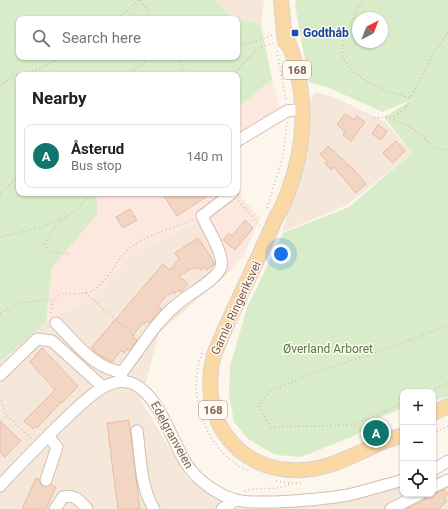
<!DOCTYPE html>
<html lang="en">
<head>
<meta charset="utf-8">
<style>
	body { margin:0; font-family:Roboto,sans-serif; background:#f2f2f2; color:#202124 }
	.controls { position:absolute; right:12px; bottom:12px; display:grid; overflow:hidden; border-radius:8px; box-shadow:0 1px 3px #0004 }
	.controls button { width:36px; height:36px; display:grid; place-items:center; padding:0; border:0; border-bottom:1px solid #e0e0e0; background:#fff; color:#202124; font:20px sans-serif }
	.compass { position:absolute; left:352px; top:12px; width:36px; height:36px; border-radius:50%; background:#fff; box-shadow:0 1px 3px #0004; rotate:42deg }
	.you { position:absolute; left:281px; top:254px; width:14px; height:14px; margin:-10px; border:3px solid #fff; border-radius:50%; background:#1a73e8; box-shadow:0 0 0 6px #1a73e833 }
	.badge { display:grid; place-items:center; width:26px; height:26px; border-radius:50%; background:#0f766e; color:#fff; font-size:13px; font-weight:700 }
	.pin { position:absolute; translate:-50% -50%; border:2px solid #fff; box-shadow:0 1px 4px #0006 }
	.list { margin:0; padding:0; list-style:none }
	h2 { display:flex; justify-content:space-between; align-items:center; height:52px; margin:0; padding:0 16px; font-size:17px }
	h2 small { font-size:13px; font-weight:400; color:#757577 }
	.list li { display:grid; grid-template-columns:26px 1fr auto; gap:12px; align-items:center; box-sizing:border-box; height:64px; margin:0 8px 8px; padding:0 8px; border:1px solid #e0e0e0; border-radius:8px }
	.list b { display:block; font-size:15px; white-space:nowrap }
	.list p { margin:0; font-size:13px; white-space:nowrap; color:#757577 }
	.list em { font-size:13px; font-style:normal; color:#757577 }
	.icon { flex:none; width:22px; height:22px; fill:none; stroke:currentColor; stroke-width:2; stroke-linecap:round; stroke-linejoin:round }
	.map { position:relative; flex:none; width:448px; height:509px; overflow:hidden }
	.search { position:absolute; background:#fff; box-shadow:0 1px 3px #0004; left:16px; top:16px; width:224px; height:44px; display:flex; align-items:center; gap:10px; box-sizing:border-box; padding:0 14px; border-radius:8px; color:#757577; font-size:15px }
	.panel { position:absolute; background:#fff; box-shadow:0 1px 3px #0004; left:16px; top:72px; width:224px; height:124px; border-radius:8px }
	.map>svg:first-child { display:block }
</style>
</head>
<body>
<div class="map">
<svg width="448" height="509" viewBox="0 0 448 509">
	<rect width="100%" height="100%" fill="#fdf6ec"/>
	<!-- residential -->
	<g fill="#f5e8da">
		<polygon points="215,0 264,0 261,25 231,17"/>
		<polygon points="315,92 334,97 384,121 412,153 347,205 282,232 310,137 309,101"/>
		<polygon points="200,221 230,271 159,333 141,400 187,478 233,508 319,506 403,485 403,494 433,494 433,478 448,474 448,509 0,509 0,362 46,322 99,294 131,253"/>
	</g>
	<!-- commercial -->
	<g fill="#fde8e0">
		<polygon points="272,79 280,107 237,138 237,108"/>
		<polygon points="237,161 242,198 260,218 243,257 230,271 200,221 131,253 99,294 46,322 52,267 98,214 96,193 237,193"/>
	</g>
	<!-- green -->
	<g fill="#d8ecc9" fill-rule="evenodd">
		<path d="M0,0H215L231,17L261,25L272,79L237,108V75H19V193H96L98,214L52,267L46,322L0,362ZM19,19H237V57H19Z"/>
		<path d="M296,0H448V397L433,400V392H403V408L381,417L354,436L301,457L276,455L248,439L234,422L229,394L230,366L247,308L230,343L283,233L349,207L412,153L384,117L415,98L383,112L329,88L309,82L295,5ZM358,18H382V42H358Z"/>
	</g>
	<!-- building -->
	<g fill="#f3d5c3" stroke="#e6bba3">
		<polygon points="345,114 354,120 357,116 365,122 351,141 343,135 345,132 337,124"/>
		<polygon points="378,125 387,131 381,140 372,134"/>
		<polygon points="396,141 405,151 393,163 383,153"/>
		<polygon points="328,146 354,170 366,184 356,193 334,167 331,170 325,163 327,161 320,154"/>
		<polygon points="162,193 212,193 177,216"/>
		<polygon points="130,209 137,220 123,228 116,217"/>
		<polygon points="245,220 253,228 235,250 223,240 229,233 232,236"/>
		<polygon points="198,238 214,262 214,265 206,270 204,267 200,270 198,267 195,269 194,267 179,276 188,284 181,292 178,290 174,294 172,292 169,295 168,294 158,305 162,309 149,323 147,321 144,324 143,323 132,336 137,340 129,351 127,349 124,353 121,350 112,362 99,355 91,348 163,264 170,270 179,259 175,253"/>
		<polygon points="42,348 78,386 62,403 61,402 37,428 36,426 33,429 24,421 55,390 30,362"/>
		<polygon points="129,420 134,462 140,509 118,509 111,455 107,423"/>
		<polygon points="0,421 21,441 5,457 0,452"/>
		<polygon points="36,478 39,479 41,484 43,486 51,484 56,487 46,509 22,509"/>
		<polygon points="444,490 448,494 444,498 447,501 439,509 407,509 424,500 428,494 436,493"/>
	</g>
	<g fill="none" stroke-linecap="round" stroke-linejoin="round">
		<defs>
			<g id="minor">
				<polyline points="237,141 287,111 303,109"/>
				<path d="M56,323C75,342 94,369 122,372L121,379"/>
				<path d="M122,372C141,349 155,321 180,302C190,293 217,280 221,267C225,255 207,228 202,216L232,193"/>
				<polyline points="0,375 37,339 52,341 103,387"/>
				<path d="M137,431C141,458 140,486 154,509"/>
				<polyline points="433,470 448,461"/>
				<polyline points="46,480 57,447 48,436"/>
				<path d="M0,486C20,464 40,444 61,423C74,411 87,397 102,388C150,359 168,436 186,463C196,480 218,495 236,500C248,503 263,502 276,502C299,501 324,499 348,495C366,491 385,485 403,480"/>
				<polyline points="433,487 448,480"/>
				<path d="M55,509L63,497C74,494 80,500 87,509"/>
				<polyline points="222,509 236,500"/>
				<polyline points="391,509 420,494"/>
			</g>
			<g id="major">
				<polyline points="281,0 285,42"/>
				<path d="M284,32C309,89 308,143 285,200C282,208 277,215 274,222C255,267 232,310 214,355C197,417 237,474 303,470C333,468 357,453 383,442C389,439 397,438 403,435"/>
				<polyline points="433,413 448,406"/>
			</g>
		</defs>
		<!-- minor casing -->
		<use href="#minor" stroke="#d1beb0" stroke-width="13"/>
		<!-- major casing -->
		<use href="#major" stroke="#dad1cd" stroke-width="16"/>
		<!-- path -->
		<g stroke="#d9b8a5" stroke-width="1.5" stroke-dasharray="1 3" stroke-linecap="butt">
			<polyline points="141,0 151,19"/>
			<path d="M362,0C357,11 342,39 342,49C341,74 389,95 410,97"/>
			<polyline points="117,19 139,0"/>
			<polyline points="237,47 273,35"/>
			<polyline points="277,51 286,101"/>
			<polyline points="174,57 185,59 197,57"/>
			<polyline points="178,58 187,75"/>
			<polyline points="129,75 150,57"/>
			<polyline points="233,75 258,48 273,43"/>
			<polyline points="0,86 14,75 26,74 50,64 60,57"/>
			<polyline points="374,118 393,117 405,109 434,52 448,33"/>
			<path d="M390,118C398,122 409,125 416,131C429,141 430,149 448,150"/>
			<polyline points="0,193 19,176"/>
			<polyline points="238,201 260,225"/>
			<polyline points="267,208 283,156 287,122"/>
			<polyline points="61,221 49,234 45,246 48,251 69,254"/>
			<path d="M0,237C32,229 73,224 90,193"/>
			<polyline points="85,293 135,336"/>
			<polyline points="0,313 21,303 54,299"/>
			<path d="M51,313C51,304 53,300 60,294C68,293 77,294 85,293C107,289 113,261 129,249C146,235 173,228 193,220"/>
			<path d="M202,353C186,395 205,451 247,470"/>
			<polyline points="428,392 448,383"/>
			<polyline points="0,397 6,415 31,438"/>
			<polyline points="403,403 353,425 271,427 258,405 271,390 323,370 389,348 448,325"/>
			<polyline points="433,433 448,426"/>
			<polyline points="276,481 291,483 302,483"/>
			<path d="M245,491C262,485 275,493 291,483"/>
		</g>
		<!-- minor -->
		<use href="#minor" stroke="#fff" stroke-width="11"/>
		<!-- major -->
		<use href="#major" stroke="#fbd9a5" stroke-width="14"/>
	</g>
	<!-- markers -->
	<rect fill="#1a4fb4" stroke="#fffaf3" stroke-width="1.5" x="291" y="29" width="8" height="8" rx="2"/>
	<g text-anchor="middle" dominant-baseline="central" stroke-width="3" stroke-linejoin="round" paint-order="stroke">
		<!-- shield labels -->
		<g fill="#fffaf3" stroke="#a28b7f" stroke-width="1">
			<rect x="283" y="61" width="28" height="18" rx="3"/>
			<rect x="199" y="401" width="28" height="18" rx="3"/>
		</g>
		<g font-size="11" font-weight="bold" fill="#7a5c4d">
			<text x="297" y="70">168</text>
			<text x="213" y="410">168</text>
		</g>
		<!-- transit labels -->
		<g font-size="12" font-weight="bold" fill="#164399" stroke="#fffaf3" text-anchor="start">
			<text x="303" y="33">Godthåb</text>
		</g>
		<!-- street labels -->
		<g font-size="12" fill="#7a5c4d" stroke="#fffaf3">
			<text transform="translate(236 308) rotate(-65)">Gamle Ringeriksvei</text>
			<text transform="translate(172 435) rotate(61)">Edelgranveien</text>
		</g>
		<!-- park labels -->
		<g font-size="12" fill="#537a41" stroke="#fffaf3">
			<text x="328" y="349">Øverland Arboret</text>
		</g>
	</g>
</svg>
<div class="controls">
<button>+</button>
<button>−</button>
<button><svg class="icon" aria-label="locate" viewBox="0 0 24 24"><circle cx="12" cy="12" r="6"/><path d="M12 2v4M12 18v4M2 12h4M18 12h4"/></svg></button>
</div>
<svg class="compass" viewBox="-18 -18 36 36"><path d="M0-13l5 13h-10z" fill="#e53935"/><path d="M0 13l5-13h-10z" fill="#757577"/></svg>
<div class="you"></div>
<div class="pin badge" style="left:376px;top:433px">A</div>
<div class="search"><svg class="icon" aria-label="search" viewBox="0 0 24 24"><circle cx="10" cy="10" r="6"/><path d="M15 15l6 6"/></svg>Search here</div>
<section class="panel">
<h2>Nearby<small></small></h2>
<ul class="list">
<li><span class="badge">A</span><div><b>Åsterud</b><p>Bus stop</p></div><em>140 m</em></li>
</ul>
</section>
</div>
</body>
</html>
